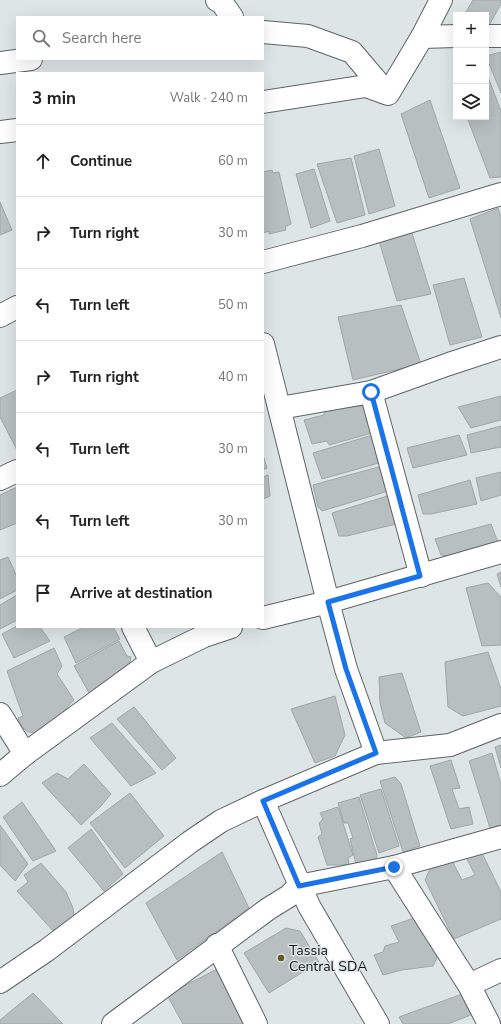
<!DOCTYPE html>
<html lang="en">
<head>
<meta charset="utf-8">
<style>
	body { margin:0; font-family:"Nunito Sans",sans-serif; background:#f2f2f2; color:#222 }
	.controls { position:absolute; right:12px; top:12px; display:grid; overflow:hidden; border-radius:0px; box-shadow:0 4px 16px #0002 }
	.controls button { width:36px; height:36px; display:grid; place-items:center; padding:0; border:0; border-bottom:1px solid #e0e0e0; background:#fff; color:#222; font:20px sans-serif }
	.stop { position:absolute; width:12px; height:12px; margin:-9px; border:3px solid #1a73e8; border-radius:50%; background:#fff }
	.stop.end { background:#1a73e8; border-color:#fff; box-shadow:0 1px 4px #0008 }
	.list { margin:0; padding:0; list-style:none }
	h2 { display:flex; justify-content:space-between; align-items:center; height:52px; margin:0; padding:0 16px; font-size:17px }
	h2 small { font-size:13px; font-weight:400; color:#767676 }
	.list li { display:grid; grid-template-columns:26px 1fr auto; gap:12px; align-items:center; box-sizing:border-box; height:72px; padding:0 16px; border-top:1px solid #e0e0e0 }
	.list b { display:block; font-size:15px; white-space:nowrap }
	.list em { font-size:13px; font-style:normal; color:#767676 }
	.icon { flex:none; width:22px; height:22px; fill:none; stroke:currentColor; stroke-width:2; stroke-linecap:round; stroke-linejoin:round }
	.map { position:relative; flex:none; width:501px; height:1024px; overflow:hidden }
	.search { position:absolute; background:#fff; box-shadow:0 4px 16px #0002; left:16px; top:16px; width:248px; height:44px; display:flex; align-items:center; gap:10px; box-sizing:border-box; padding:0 14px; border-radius:0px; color:#767676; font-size:15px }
	.panel { position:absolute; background:#fff; box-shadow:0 4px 16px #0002; left:16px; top:72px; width:248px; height:556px; border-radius:0px }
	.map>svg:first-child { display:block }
</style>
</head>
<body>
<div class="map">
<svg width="501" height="1024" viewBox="0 0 501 1024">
	<rect width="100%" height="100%" fill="#dee5e6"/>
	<!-- building -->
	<g fill="#b8bfc1" stroke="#a1a7a9">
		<polygon points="473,0 501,0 501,4 487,29 486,15 464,15"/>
		<polygon points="501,52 501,93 486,56"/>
		<polygon points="486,72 501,111 501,177 490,178 467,117 486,117"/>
		<polygon points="430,100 460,188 429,198 401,114"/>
		<polygon points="379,149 395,206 369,214 354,156"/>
		<polygon points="351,158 365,215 337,223 317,164"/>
		<polygon points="314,169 330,221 311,228 296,174"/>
		<polygon points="272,170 273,173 279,172 291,224 285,227 286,230 269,234 269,231 263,233 263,172"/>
		<polygon points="0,202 12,230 0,235"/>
		<polygon points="498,208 501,217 501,318 470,219"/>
		<polygon points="411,230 431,294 397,301 379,241"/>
		<polygon points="464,278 482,337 450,345 433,285"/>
		<polygon points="401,305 421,364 353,380 338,317"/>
		<polygon points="17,390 17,450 0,417 0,398"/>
		<polygon points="501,396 501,420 471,428 458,407"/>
		<polygon points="326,405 348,407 366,406 372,433 329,445 327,441 312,444 304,420 324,415"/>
		<polygon points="501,426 501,447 471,453 467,435"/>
		<polygon points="379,433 386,461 322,479 313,453"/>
		<polygon points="459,435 467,455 413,468 407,448"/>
		<polygon points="263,455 267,468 263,470"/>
		<polygon points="389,464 395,489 322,511 318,507 313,485"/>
		<polygon points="501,472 501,495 481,501 476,478"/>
		<polygon points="268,475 270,496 263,499 263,477"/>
		<polygon points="470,480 477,504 431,514 423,514 418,495"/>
		<polygon points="17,487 17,523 0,530 0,495"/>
		<polygon points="397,493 404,522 347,536 339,536 332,513"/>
		<polygon points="491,524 499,545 455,557 441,555 435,539"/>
		<polygon points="8,557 17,577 17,590 0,599 0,560"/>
		<polygon points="501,572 501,587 497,574"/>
		<polygon points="488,583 501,597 501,645 482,646 466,588"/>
		<polygon points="17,595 17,620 0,629 0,605"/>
		<polygon points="17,626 17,627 40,627 50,641 14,658 2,634"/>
		<polygon points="84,627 113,627 120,639 76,663 64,637"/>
		<polygon points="119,641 127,656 131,657 127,676 92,698 74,666"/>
		<polygon points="54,648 62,666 57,674 74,700 62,713 41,733 28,732 22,727 18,718 23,716 7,671"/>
		<polygon points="488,652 501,689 501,706 463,716 448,707 445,662"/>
		<polygon points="402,673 421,732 406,738 385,723 380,703 379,677"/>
		<polygon points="335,696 345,735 335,756 315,763 291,709"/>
		<polygon points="134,707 176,758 162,770 117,719"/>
		<polygon points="112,723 156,773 131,786 90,738"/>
		<polygon points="501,745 501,768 495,747"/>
		<polygon points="492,753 501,784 501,825 490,828 469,761"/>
		<polygon points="451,760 460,788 452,789 459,809 469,807 473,824 451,829 430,766"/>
		<polygon points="84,764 111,794 101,806 81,825 42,783 57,773 68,779"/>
		<polygon points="395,777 401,784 420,846 403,852 380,781"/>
		<polygon points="381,789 399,846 379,853 360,795"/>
		<polygon points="130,793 164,836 125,868 90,823"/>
		<polygon points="359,797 377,855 376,859 356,864 350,839 353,838 348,823 344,823 338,803"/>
		<polygon points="22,802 56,851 33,861 3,817"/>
		<polygon points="338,807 353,855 348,858 349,865 327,865 318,837 322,834 319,823 323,819 320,813"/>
		<polygon points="0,825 28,864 15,881 0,865"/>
		<polygon points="91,829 123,874 104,891 68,848"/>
		<polygon points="481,851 501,892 501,919 454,939 425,880 431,867 448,853 462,880 475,875 467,859"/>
		<polygon points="222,852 249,908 177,960 146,903"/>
		<polygon points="41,863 66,892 73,908 74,917 54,932 17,891 28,882 24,875"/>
		<polygon points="417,917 437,950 437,958 433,966 402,970 383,975 374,955 383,952 385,946 399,942 391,926"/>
		<polygon points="286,928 300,931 319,962 269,993 244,953"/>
		<polygon points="217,969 243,1024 183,1024 167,995"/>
		<polygon points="33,993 63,1024 0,1024 0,1020"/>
		<polygon points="462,994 473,1014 448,1024 403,1024 399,1017"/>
	</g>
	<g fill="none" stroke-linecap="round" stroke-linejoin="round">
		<defs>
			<g id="minor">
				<polyline points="217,0 222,3 232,17"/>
				<polyline points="263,32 308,36 352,52 386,92"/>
				<polyline points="486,36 501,36"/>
				<polyline points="422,37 456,36"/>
				<polyline points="0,63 31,59"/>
				<polyline points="263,102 366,86 388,94 422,37 441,0"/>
				<polyline points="0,132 17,130"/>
				<polyline points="263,262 362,236 501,194"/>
				<polyline points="0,316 17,307"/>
				<polyline points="263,344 328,602 346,669 376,753"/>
				<polyline points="371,392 421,576"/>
				<polyline points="280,408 371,392 449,364 501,347"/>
				<polyline points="0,479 17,471"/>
				<polyline points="263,618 328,602 501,552"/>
				<polyline points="133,627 151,662"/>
				<polyline points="0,714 25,754"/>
				<polyline points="0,775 25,754 151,662 204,636 231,627"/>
				<polyline points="263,801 309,906 378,1024"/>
				<polyline points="394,867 469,985 489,1024"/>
				<polyline points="217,945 256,1024"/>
				<polyline points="0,982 47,950 190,842 221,821 263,801 376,753 450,745 501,725"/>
				<polyline points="469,985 501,970"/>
				<polyline points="113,1024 268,909 289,896 299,886 394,867 501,837"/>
			</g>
		</defs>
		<!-- minor casing -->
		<use href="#minor" stroke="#5f6466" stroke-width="24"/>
		<!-- minor -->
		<use href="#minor" stroke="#fff" stroke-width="22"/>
	</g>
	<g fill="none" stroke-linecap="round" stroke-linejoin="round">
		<!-- route -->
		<polyline stroke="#1a73e8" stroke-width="5" points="371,392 420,576 328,602 346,669 376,753 263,801 299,886 394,867"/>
	</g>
	<!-- markers -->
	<circle fill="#665825" stroke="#dee5e6" stroke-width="1.5" cx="281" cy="958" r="4"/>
	<g text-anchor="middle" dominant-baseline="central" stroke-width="3" stroke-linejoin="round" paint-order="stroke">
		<!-- poi labels -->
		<g font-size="14" fill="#101212" stroke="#dee5e6" text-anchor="start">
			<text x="289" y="950">Tassia<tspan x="289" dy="16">Central SDA</tspan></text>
		</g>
	</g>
</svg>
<div class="controls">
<button>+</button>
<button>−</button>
<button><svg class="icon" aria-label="layers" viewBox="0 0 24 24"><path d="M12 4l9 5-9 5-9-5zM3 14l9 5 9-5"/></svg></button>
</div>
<div class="stop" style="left:371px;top:392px"></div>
<div class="stop end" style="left:394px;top:867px"></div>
<div class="search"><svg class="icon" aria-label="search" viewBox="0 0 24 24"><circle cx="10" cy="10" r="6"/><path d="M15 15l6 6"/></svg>Search here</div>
<section class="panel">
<h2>3 min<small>Walk · 240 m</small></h2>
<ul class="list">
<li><svg class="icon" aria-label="ahead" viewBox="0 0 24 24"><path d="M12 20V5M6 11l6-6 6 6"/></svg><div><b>Continue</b></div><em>60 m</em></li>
<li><svg class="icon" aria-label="right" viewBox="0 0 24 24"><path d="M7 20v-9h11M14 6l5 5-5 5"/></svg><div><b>Turn right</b></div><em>30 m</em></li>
<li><svg class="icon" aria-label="left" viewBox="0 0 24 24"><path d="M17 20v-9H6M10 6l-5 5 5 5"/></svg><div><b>Turn left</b></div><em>50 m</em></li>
<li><svg class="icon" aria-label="right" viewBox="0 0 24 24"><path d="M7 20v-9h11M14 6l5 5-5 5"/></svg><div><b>Turn right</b></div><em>40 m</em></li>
<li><svg class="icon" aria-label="left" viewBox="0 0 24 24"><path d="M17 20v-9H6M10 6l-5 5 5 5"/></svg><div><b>Turn left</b></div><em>30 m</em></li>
<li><svg class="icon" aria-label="left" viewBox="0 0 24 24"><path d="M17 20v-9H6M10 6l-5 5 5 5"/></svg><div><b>Turn left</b></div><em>30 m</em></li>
<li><svg class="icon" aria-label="arrive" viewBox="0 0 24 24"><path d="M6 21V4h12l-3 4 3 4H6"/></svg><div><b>Arrive at destination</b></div></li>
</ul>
</section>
</div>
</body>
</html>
